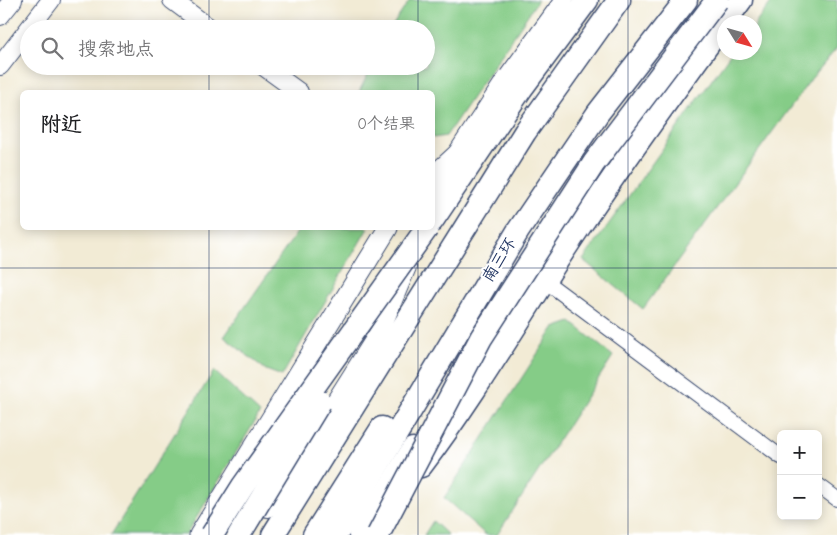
<!DOCTYPE html>
<html lang="zh">
<head>
<meta charset="utf-8">
<style>
	body { margin:0; font-family:"Comic Neue","LXGW WenKai TC",sans-serif; background:#f2f2f2; color:#202124 }
	.controls { position:absolute; right:15px; bottom:15px; display:grid; overflow:hidden; border-radius:8px; box-shadow:0 2px 12px #0003 }
	.controls button { width:45px; height:45px; display:grid; place-items:center; padding:0; border:0; border-bottom:1px solid #e0e0e0; background:#fff; color:#202124; font:25px sans-serif }
	.compass { position:absolute; left:717px; top:15px; width:45px; height:45px; border-radius:50%; background:#fff; box-shadow:0 2px 12px #0003; rotate:127deg }
	.list { margin:0; padding:0; list-style:none }
	h2 { display:flex; justify-content:space-between; align-items:center; height:65px; margin:0; padding:0 20px; font-size:21px }
	h2 small { font-size:16px; font-weight:400; color:#757577 }
	.icon { flex:none; width:28px; height:28px; fill:none; stroke:currentColor; stroke-width:2; stroke-linecap:round; stroke-linejoin:round }
	.map { position:relative; flex:none; width:837px; height:535px; overflow:hidden }
	.search { position:absolute; background:#fff; box-shadow:0 2px 12px #0003; left:20px; top:20px; width:415px; height:55px; display:flex; align-items:center; gap:12px; box-sizing:border-box; padding:0 18px; border-radius:28px; color:#757577; font-size:19px }
	.panel { position:absolute; background:#fff; box-shadow:0 2px 12px #0003; left:20px; top:90px; width:415px; height:140px; border-radius:8px }
	.map>svg:first-child { display:block }
</style>
</head>
<body>
<div class="map">
<svg width="837" height="535" viewBox="0 0 837 535">
	<rect width="100%" height="100%" fill="#fff"/>
	<filter id="ink" filterUnits="userSpaceOnUse"><feTurbulence type="fractalNoise" baseFrequency=".02" numOctaves="2"/><feDisplacementMap in="SourceGraphic" scale="10" xChannelSelector="R" yChannelSelector="G"/><feConvolveMatrix kernelMatrix="1 2 1 2 8 2 1 2 1" color-interpolation-filters="sRGB"/></filter>
	<filter id="wash" filterUnits="userSpaceOnUse"><feTurbulence type="fractalNoise" baseFrequency=".0096" numOctaves="4" result="noise"/><feDisplacementMap in="SourceGraphic" scale="20" xChannelSelector="R" yChannelSelector="G"/><feGaussianBlur stdDeviation="1.12" result="paint"/><feColorMatrix in="noise" values="0 0 0 0 0 0 0 0 0 0 0 0 0 0 0 0 0 1.4 0 .05"/><feComposite in="paint" operator="in"/></filter>
	<g filter="url(#wash)">
		<rect width="100%" height="100%" fill="#f2ebd5"/>
		<!-- green -->
		<g fill="#85cc87" stroke="#507e72">
			<polygon points="410,0 538,0 446,136 433,138 432,92 359,92 372,66 426,66 426,29 390,29"/>
			<polygon points="773,0 837,0 837,48 811,79 643,309 583,260 731,53 754,52 755,24"/>
			<polygon points="300,228 368,228 282,376 266,370 224,337"/>
			<polygon points="571,322 613,356 497,535 486,535 444,498 554,328"/>
			<polygon points="214,371 260,413 186,535 111,535"/>
			<polygon points="433,521 448,535 424,535"/>
		</g>
	</g>
	<g filter="url(#ink)">
		<g fill="none" stroke-linecap="round" stroke-linejoin="round">
			<defs>
				<g id="minor">
					<polyline points="545,281 781,457"/>
					<polyline points="818,485 837,499"/>
				</g>
				<g id="tertiary">
					<polyline points="172,0 211,29"/>
					<polyline points="0,16 13,0"/>
					<polyline points="0,66 51,0"/>
					<polyline points="263,66 299,92"/>
					<polyline points="434,206 456,155 502,85 564,0"/>
					<polyline points="268,508 381,329 407,267"/>
				</g>
				<g id="secondary">
					<polyline points="432,177 456,155"/>
					<polyline points="199,535 388,228"/>
				</g>
				<g id="trunk">
					<polyline points="432,221 521,89 587,0"/>
					<path d="M421,466C479,389 527,305 580,226C632,149 686,74 741,0"/>
					<polyline points="273,535 525,132 619,0"/>
					<polyline points="314,535 382,428"/>
					<polyline points="336,535 518,231 598,113 686,0"/>
					<polyline points="360,535 413,449"/>
				</g>
			</defs>
			<!-- minor casing -->
			<use href="#minor" stroke="#3b4b70" stroke-width="16"/>
			<!-- tertiary casing -->
			<use href="#tertiary" stroke="#3b4b70" stroke-width="20"/>
			<!-- secondary casing -->
			<use href="#secondary" stroke="#3b4b70" stroke-width="21"/>
			<!-- trunk casing -->
			<use href="#trunk" stroke="#3b4b70" stroke-width="25"/>
			<!-- minor -->
			<use href="#minor" stroke="#fff" stroke-width="14"/>
			<!-- tertiary -->
			<use href="#tertiary" stroke="#fff" stroke-width="18"/>
			<!-- secondary -->
			<use href="#secondary" stroke="#fff" stroke-width="19"/>
			<!-- trunk -->
			<use href="#trunk" stroke="#fff" stroke-width="22"/>
			<defs>
				<g id="trunk-bridge">
					<polyline points="212,535 243,486 427,228"/>
					<polyline points="239,535 320,402"/>
					<polyline points="378,535 481,338 594,163 717,0"/>
				</g>
			</defs>
			<!-- trunk-bridge casing -->
			<use href="#trunk-bridge" stroke="#3b4b70" stroke-width="25" stroke-linecap="butt"/>
			<!-- trunk-bridge -->
			<use href="#trunk-bridge" stroke="#fff" stroke-width="22"/>
		</g>
	</g>
	<!-- grid -->
	<path fill="none" stroke="#1b2f5e" stroke-width="1" stroke-opacity="0.55" d="M209,0V29M418,0V29M628,0V535M209,66V92M418,66V92M209,228V535M418,228V535M0,268H837"/>
	<g text-anchor="middle" dominant-baseline="central" stroke-width="4.5" stroke-linejoin="round" paint-order="stroke">
		<!-- street labels -->
		<g font-size="16" fill="#1b2f5e" stroke="#fff">
			<text transform="translate(499 260) rotate(-58)">南三环</text>
		</g>
	</g>
</svg>
<div class="controls">
<button>+</button>
<button>−</button>
</div>
<svg class="compass" viewBox="-18 -18 36 36"><path d="M0-13l5 13h-10z" fill="#e53935"/><path d="M0 13l5-13h-10z" fill="#757577"/></svg>
<div class="search"><svg class="icon" aria-label="search" viewBox="0 0 24 24"><circle cx="10" cy="10" r="6"/><path d="M15 15l6 6"/></svg>搜索地点</div>
<section class="panel">
<h2>附近<small>0个结果</small></h2>
<ul class="list">
</ul>
</section>
</div>
</body>
</html>
